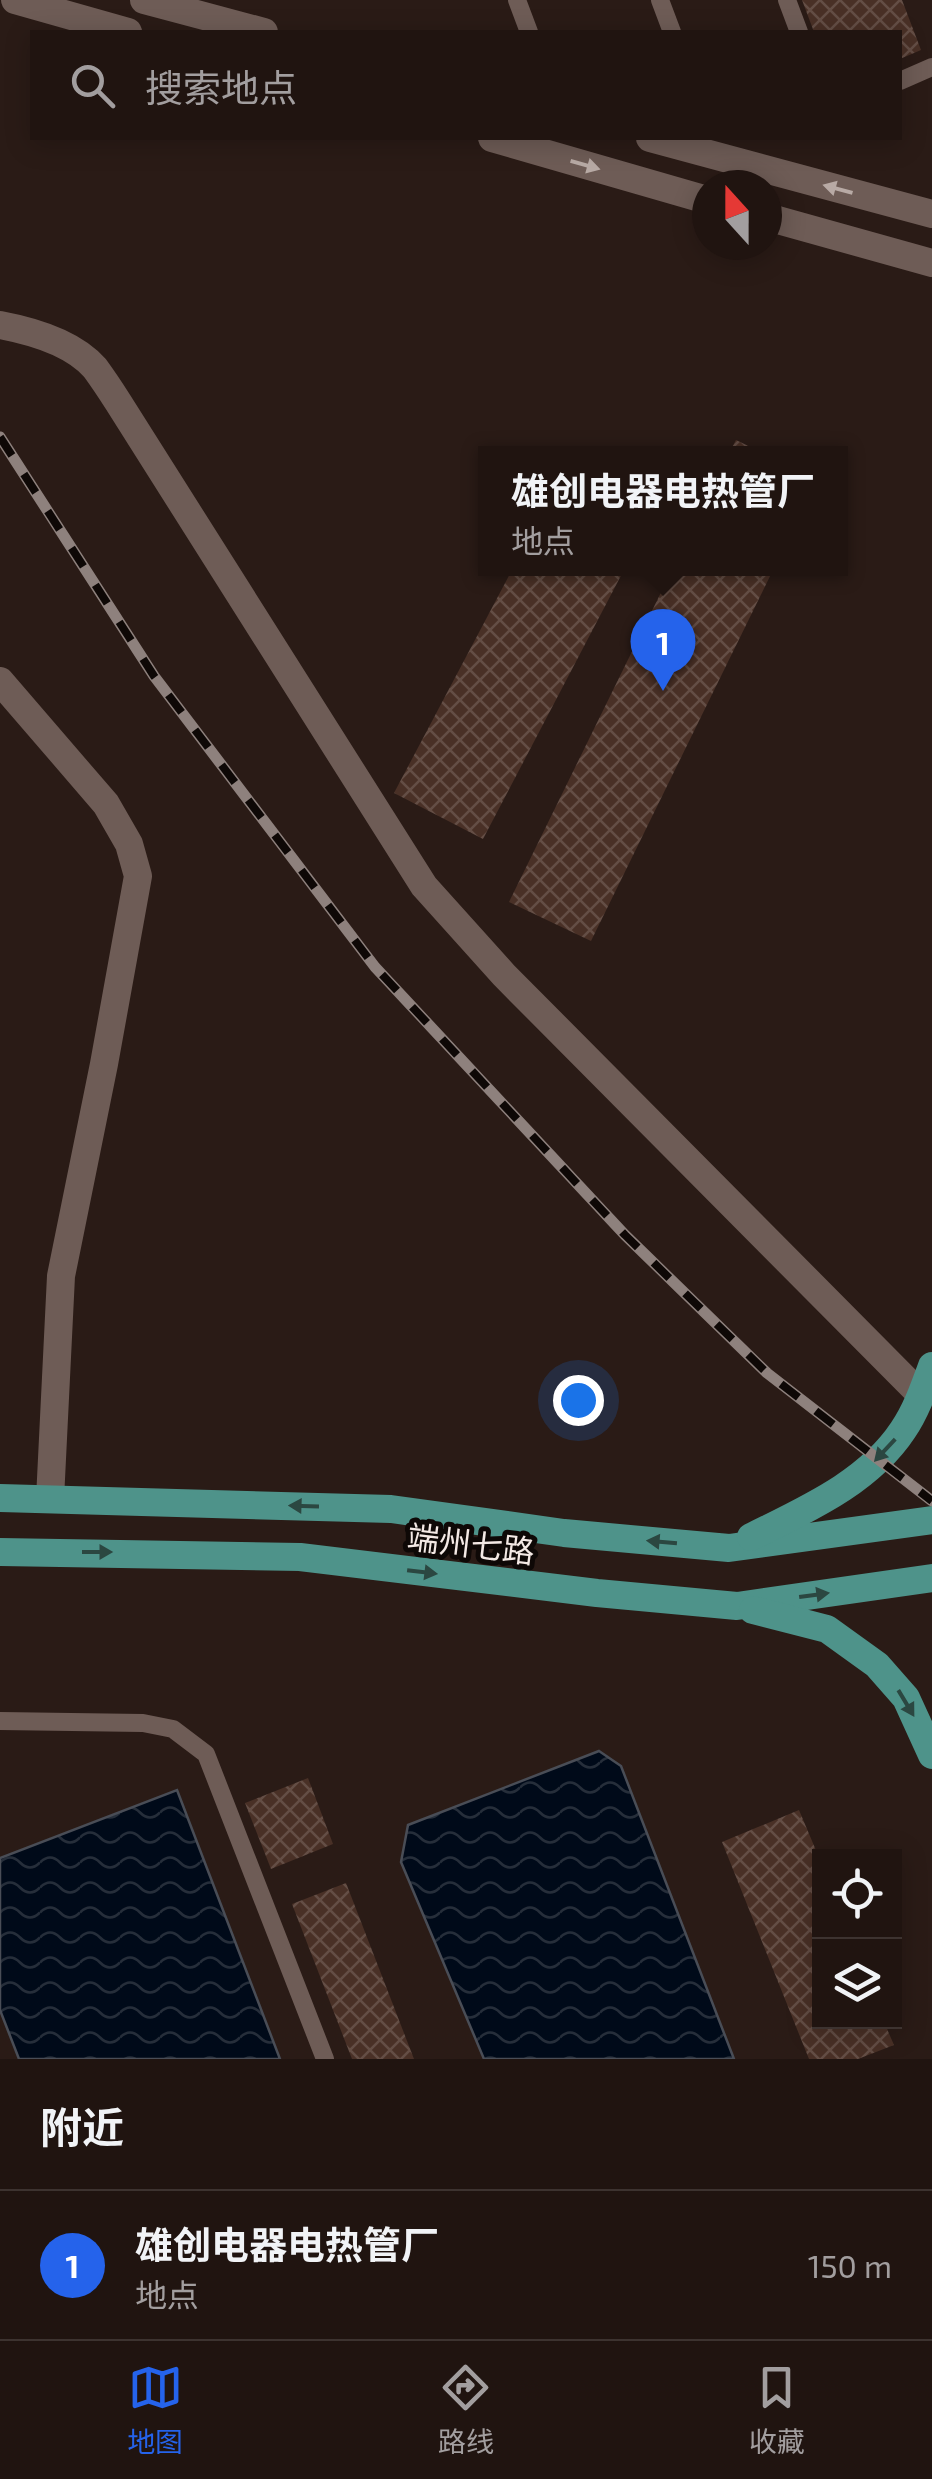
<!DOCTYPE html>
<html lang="zh">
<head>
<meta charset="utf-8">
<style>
	body { margin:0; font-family:"Exo 2","Noto Sans SC",sans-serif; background:#281d19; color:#f1f3f6 }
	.controls { position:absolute; right:30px; bottom:30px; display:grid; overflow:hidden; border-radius:0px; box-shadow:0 5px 25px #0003 }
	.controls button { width:90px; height:90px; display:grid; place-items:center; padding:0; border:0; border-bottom:2px solid #3d3330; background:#201410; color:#f1f3f6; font:50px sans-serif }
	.compass { position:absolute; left:692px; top:170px; width:90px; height:90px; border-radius:50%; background:#201410; box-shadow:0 5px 25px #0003; rotate:339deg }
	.you { position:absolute; left:578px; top:1400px; width:35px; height:35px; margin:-25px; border:8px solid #fff; border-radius:50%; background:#1a73e8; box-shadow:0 0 0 15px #1a73e833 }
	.badge { display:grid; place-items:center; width:65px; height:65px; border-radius:50%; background:#2563eb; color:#fff; font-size:32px; font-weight:700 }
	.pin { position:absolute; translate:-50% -82px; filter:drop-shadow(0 2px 5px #0008) }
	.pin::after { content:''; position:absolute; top:52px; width:35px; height:30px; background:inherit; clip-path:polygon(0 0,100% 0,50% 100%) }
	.popup { position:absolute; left:478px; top:446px; width:370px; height:130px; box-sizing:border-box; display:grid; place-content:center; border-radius:0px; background:#201410; filter:drop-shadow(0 2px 8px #0005); font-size:32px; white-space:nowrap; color:#a29e9f }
	.popup b { font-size:38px; color:#f1f3f6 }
	.popup::after { content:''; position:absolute; left:50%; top:100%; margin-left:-20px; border:20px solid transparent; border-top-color:#201410 }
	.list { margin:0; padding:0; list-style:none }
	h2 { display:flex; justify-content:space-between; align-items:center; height:130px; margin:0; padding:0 40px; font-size:42px }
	h2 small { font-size:32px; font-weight:400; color:#a29e9f }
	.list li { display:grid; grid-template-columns:65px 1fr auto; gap:30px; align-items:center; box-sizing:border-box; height:150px; padding:0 40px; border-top:2px solid #3d3330 }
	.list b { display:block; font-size:38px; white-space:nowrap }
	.list p { margin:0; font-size:32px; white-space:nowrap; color:#a29e9f }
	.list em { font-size:32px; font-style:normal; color:#a29e9f }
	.icon { flex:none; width:55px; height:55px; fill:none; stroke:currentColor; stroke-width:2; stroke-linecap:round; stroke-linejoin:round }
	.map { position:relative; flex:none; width:932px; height:2059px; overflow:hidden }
	.search { position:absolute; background:#201410; box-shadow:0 5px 25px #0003; left:30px; right:30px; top:30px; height:110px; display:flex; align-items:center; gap:25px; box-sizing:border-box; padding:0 35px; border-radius:0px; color:#a29e9f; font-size:38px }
	.sheet { height:280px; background:#201410 }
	nav { display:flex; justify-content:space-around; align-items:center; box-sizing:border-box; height:140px; border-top:2px solid #3d3330; background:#201410; font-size:28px; color:#a29e9f }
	nav a { display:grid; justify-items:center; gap:5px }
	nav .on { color:#2563eb }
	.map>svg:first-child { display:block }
</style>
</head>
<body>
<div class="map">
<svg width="932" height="2059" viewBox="0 0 932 2059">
	<defs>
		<pattern id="water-waves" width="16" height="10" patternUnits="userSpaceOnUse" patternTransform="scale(2.5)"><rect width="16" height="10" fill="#000a19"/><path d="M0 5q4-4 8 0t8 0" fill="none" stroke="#262e3a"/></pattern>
		<pattern id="building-cross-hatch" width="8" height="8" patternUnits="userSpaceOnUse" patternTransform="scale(2.5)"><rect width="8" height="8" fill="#493026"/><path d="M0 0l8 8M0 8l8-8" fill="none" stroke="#644e45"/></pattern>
	</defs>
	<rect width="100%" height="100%" fill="#2a1b16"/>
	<!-- water -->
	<g fill="url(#water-waves)" stroke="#494d56" stroke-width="2.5">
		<polygon points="599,1751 621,1766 734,2059 484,2059 401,1862 408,1825"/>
		<polygon points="177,1790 280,2059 19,2059 0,2010 0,1858"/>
	</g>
	<!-- building -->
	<g fill="url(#building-cross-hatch)">
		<polygon points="802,0 902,0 921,50 900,59 900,32 814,32"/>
		<polygon points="736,440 763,453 729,453"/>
		<polygon points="513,568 625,568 483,839 394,793"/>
		<polygon points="673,568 774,568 591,941 509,902"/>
		<polygon points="308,1778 333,1844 271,1869 245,1803"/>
		<polygon points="799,1810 820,1860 820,2022 884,2022 894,2045 858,2059 809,2059 722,1842"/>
		<polygon points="346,1883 414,2059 352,2059 292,1904"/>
	</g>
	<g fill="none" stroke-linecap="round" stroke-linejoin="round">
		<!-- service -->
		<g stroke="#6e5c56" stroke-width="18">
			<polyline points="517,0 529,32"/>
			<polyline points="660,0 672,32"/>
			<polyline points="787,0 799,32"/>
			<polyline points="900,81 932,67"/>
			<polyline points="0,1721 143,1723 173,1729 206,1754 325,2059"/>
		</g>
		<!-- minor -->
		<g stroke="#6e5c56" stroke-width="28">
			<path d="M0,325C32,331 73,343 95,368C103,379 111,391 118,402L424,886L504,975L921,1395"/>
			<polyline points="0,681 106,804 129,844 138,876 104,1064 61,1276 50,1499"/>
		</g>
		<!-- tertiary -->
		<g stroke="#6e5c56" stroke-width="28">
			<polyline points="15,0 128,32"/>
			<polyline points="144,0 264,32"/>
			<polyline points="492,138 707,200"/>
			<polyline points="650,138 932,214"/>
			<polyline points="767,217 932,263"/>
		</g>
		<!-- primary -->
		<g stroke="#4e938a" stroke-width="28">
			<polyline points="0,1498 391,1509 564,1533 729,1548 932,1520"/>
			<path d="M751,1537C805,1510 868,1483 903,1430C916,1411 924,1388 932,1366"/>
			<polyline points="0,1552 300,1557 597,1593 737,1606 932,1578"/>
			<polyline points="753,1610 827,1629 877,1665 906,1698 932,1755"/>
		</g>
		<defs>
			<polyline id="rail" points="0,437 154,676 375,967 625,1235 767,1373 932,1501"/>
		</defs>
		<!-- rail casing -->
		<use href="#rail" stroke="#8e817d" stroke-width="11"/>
		<!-- rail -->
		<use href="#rail" stroke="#0e0806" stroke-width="8" stroke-dasharray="22" stroke-linecap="butt"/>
	</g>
	<!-- one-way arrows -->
	<defs><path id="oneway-solid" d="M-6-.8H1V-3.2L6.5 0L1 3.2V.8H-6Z" transform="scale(2.5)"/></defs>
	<g fill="#b8aaa5">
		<use href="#oneway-solid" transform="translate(585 165) rotate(16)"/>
		<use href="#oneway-solid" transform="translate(838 189) rotate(-165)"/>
	</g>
	<g fill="#2b4741">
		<use href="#oneway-solid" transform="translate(885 1450) rotate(133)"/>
		<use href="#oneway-solid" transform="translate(304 1506) rotate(-178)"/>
		<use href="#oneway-solid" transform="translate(662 1542) rotate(-175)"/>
		<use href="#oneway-solid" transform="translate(97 1552)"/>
		<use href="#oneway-solid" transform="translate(422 1572) rotate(7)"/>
		<use href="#oneway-solid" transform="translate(814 1595) rotate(-8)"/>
		<use href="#oneway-solid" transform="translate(906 1703) rotate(59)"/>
	</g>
	<g text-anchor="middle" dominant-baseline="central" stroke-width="10" stroke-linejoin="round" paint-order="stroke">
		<!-- street labels -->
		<g font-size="32" fill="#f4e9e5" stroke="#0e0806">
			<text transform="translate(471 1543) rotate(7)">端州七路</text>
		</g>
	</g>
</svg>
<div class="controls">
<button><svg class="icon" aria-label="locate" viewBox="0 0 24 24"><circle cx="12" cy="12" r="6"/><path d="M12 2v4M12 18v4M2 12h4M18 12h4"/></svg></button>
<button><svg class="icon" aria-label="layers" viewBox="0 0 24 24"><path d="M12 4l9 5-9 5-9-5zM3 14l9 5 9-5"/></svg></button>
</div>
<svg class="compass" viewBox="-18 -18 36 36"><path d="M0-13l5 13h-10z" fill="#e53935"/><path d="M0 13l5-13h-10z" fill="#a29e9f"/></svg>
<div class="you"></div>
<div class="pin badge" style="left:663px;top:691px">1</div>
<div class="popup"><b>雄创电器电热管厂</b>地点</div>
<div class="search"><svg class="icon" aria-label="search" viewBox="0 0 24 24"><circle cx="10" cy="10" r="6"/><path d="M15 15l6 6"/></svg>搜索地点</div>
</div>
<section class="sheet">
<h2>附近<small></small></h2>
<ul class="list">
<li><span class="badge">1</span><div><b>雄创电器电热管厂</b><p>地点</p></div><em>150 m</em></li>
</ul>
</section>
<nav>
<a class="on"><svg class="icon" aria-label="map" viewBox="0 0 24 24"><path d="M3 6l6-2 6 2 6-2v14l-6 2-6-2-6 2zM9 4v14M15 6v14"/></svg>地图</a>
<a><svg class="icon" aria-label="directions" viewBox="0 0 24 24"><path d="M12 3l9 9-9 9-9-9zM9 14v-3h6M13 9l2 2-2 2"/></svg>路线</a>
<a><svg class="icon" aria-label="saved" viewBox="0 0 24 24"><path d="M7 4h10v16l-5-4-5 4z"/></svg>收藏</a>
</nav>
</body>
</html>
